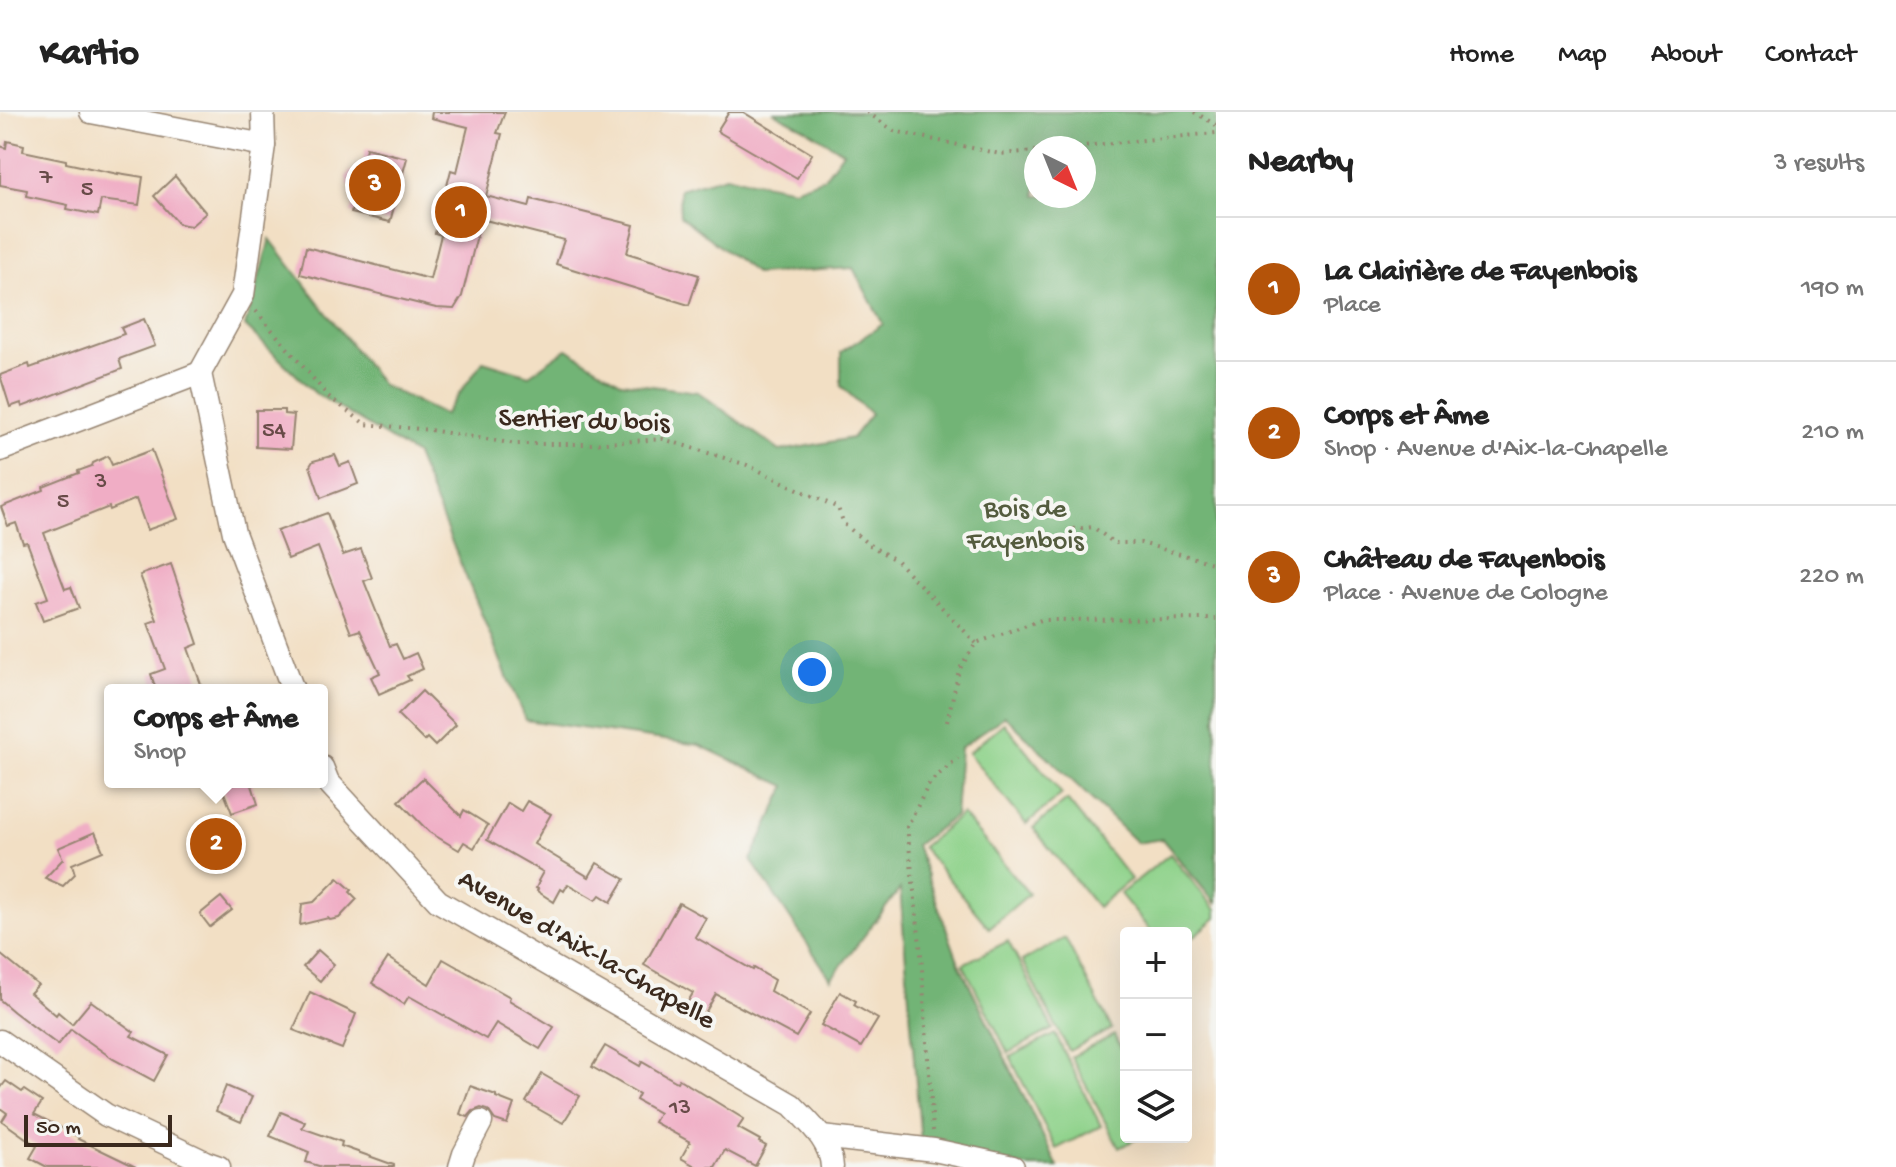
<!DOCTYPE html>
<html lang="en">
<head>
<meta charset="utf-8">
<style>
	body { margin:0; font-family:"Gochi Hand",sans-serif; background:#f2f2f2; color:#222 }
	.controls { position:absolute; right:24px; bottom:24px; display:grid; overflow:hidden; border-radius:8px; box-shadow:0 8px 32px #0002 }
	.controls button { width:72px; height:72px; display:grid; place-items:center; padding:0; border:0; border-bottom:2px solid #e0e0e0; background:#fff; color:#222; font:40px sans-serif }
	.compass { position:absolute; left:1024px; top:24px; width:72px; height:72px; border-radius:50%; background:#fff; box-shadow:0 8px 32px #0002; rotate:137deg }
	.scale { position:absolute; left:24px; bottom:20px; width:148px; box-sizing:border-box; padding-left:8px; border:4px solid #3b2a1e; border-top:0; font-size:22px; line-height:28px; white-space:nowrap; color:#3b2a1e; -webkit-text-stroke:6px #f6f6f2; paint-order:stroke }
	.you { position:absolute; left:812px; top:560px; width:28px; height:28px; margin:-20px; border:6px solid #fff; border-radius:50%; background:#1a73e8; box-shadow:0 0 0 12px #1a73e833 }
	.badge { display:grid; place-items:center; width:52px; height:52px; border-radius:50%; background:#b45309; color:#fff; font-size:26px; font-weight:700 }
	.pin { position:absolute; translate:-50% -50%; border:4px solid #fff; box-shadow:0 2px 8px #0006 }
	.popup { position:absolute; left:104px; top:572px; width:224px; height:104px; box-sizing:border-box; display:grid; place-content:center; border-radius:8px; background:#fff; filter:drop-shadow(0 2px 6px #0005); font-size:26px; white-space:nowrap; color:#767676 }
	.popup b { font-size:30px; color:#222 }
	.popup::after { content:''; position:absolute; left:50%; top:100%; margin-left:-16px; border:16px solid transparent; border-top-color:#fff }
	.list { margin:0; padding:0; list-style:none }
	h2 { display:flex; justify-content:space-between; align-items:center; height:104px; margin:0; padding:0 32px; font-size:34px }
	h2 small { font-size:26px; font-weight:400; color:#767676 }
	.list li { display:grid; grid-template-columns:52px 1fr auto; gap:24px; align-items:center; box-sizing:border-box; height:144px; padding:0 32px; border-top:2px solid #e0e0e0 }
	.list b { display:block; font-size:30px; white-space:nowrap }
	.list p { margin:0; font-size:26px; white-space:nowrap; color:#767676 }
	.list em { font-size:26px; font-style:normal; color:#767676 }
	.icon { flex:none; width:44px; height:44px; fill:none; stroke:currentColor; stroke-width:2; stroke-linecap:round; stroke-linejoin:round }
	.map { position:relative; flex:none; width:1216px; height:1055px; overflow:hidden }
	header { display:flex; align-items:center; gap:48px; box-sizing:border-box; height:112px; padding:0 40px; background:#fff; border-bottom:2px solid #e0e0e0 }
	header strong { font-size:38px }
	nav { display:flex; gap:44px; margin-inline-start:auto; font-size:28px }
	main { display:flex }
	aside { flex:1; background:#fff }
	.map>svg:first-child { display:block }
</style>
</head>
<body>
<header>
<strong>Kartio</strong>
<nav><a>Home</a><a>Map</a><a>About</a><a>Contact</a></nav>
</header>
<main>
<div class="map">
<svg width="1216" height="1055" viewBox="0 0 1216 1055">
	<rect width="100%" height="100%" fill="#f6f6f2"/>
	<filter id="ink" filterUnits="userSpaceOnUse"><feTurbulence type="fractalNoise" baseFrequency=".0125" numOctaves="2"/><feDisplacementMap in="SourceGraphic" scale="16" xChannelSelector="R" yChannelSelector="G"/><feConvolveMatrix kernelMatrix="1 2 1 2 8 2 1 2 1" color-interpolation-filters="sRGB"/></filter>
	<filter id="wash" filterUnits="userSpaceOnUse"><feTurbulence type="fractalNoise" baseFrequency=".006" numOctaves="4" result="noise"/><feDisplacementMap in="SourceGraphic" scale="32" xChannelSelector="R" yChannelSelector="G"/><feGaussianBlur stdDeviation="1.8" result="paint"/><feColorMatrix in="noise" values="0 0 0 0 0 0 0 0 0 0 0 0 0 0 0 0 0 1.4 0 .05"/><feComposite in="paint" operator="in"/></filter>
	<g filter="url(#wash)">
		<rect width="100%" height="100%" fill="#f2dfc4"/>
		<!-- green -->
		<g fill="#8ed28a" stroke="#647e54" stroke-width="2">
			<polygon points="1004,611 1062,682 1026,712 968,641"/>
			<polygon points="1067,688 1131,767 1097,795 1033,716"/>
			<polygon points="962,702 1029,782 989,816 922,735"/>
			<polygon points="1170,742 1216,798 1216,806 1186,831 1186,821 1152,821 1120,782"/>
			<polygon points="1065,826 1112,917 1069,939 1022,849"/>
			<polygon points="1008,829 1053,917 1008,941 963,852"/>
			<polygon points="1055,922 1101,1014 1056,1037 1010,945"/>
			<polygon points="1114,923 1126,947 1126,1025 1140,1025 1119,1036 1071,945"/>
		</g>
		<!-- forest -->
		<path fill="#72b476" stroke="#566f4a" stroke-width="2" fill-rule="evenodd" d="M773,0H1216V792L1162,727L1137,731L1005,604L960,636L955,704L916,733L959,851L1058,1055H1025L921,1032L900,777L831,867L751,748L786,674L699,633L525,608L416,343L315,281L245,214L270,127L382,273L444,303L483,249L529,263L567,237L621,270L698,280L780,339L852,326L871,302L841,274V240L883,212L853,156L756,162L680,104L679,77L726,64L794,77L824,66L843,40L806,17ZM1036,36H1084V84H1036Z"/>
		<g id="blocks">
			<!-- building -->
			<g fill="#f0adc5">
				<polygon points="432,0 505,0 497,21 502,22 486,84 529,95 531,87 634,113 627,141 699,163 689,193 556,152 564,128 481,107 462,184 454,197 436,196 300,162 306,135 430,167 441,123 435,121 451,58 457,60 468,15 431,6"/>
				<polygon points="729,0 743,0 812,42 797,66 717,19"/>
				<polygon points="7,29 24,33 23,39 66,48 66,51 118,62 118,61 143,65 139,93 101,88 98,103 67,97 68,93 26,84 27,78 0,73 0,34 6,36"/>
				<polygon points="366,36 407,46 390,110 351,101 356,79 348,72 346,65 349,60 361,58"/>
				<polygon points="175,64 206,101 191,114 179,112 154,84"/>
				<polygon points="144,207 155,234 119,247 122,257 22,295 21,291 10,295 0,263 29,252 30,256 124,222 121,216"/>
				<polygon points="256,298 284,298 284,302 294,303 291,337 256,335"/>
				<polygon points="152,338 178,407 147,418 136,387 110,398 109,395 44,421 65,477 71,475 79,496 43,509 36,490 48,486 27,430 23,431 16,411 8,414 1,395 44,378 43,375 79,361 78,359 92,354 93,351 108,344 112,353"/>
				<polygon points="335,343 340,354 350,350 358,372 321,386 310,354 313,349"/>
				<polygon points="327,401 343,443 361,437 372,466 364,469 390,534 396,532 403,547 416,541 423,557 407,564 410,568 379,582 371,565 380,561 360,518 351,521 318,435 288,447 277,419"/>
				<polygon points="171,452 198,532 188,536 203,578 156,578 151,562 165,557 148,511 157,508 140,463"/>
				<polygon points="422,579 456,613 435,634 427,626 424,629 398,603"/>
				<polygon points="423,666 461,704 464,698 488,713 474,736 464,730 459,738 429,720 399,689"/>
				<polygon points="220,670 251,670 258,692 232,701"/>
				<polygon points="527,689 551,702 534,732 589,765 597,751 625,767 611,790 600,783 596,788 568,772 564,779 561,777 554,790 537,779 538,777 536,776 539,770 538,769 543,760 487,728 508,691 521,699"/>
				<polygon points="228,716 236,737 205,749 196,728"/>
				<polygon points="95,720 103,739 72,752 75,762 63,774 45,766 63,747 58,736"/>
				<polygon points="338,766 352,778 350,780 357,787 339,806 330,808 328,806 300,813 302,792 314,790"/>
				<polygon points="221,785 232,798 210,815 200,802"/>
				<polygon points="679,791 706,806 695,825 753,858 754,856 774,868 770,879 810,902 796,925 716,882 704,903 686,893 693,881 644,853"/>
				<polygon points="318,838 334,852 320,869 303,855"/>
				<polygon points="0,842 38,873 30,881 56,903 58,900 72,912 91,889 134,920 131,924 168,943 154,969 113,947 71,917 58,933 14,900 0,888"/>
				<polygon points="388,846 429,872 443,847 510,885 509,888 554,915 540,937 496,911 486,927 409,884 404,892 372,871"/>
				<polygon points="310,880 356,902 342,937 293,918"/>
				<polygon points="840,880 856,889 854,893 878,907 861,935 821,913"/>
				<polygon points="605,934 640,954 642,950 677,970 679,967 744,1007 738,1016 760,1028 759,1030 766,1034 755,1054 725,1038 715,1055 697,1055 681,1046 690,1030 654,1010 659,1001 636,988 639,982 592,955"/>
				<polygon points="542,962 580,984 563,1011 526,990"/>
				<polygon points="6,969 22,980 24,978 42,990 34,1002 79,1025 78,1027 136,1055 47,1055 30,1046 37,1034 2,1009 7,1001 0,996 0,977"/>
				<polygon points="226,974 252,985 241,1010 216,999"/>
				<polygon points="470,974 496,983 496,985 514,992 507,1012 495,1008 488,998 481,996 473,999 468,1005 460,1002"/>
				<polygon points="281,1000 305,1010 302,1016 342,1030 341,1034 394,1053 394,1055 322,1055 306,1050 309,1040 270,1024"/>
			</g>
		</g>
	</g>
	<g filter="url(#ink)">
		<use href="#blocks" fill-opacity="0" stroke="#968471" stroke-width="2"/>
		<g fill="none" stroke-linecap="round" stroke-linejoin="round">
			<defs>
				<g id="minor">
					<polyline points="91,0 264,33"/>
					<polyline points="200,261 234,421 293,578"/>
					<polyline points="200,261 243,183 264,33 263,0"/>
					<polyline points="0,338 200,261"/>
					<path d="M322,655L328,670L438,789L792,993C809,1011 831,1029 832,1055"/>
					<polyline points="0,929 106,1003 205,1050 219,1055"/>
					<polyline points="822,1025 934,1038 1013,1055"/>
					<polyline points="460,1055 464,1042 481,1010"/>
				</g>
			</defs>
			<!-- minor casing -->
			<use href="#minor" stroke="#968471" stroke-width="25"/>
			<!-- path -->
			<g stroke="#968471" stroke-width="4" stroke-dasharray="2 6" stroke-linecap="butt">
				<polyline points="867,0 894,19 1000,42 1036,39"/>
				<polyline points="1194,0 1216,13"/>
				<polyline points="1062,36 1216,21"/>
				<polyline points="256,199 328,284 365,312 430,318 516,332 591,332 663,327 747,353 838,396 844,412 868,432 897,449 976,531"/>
				<polyline points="1073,417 1093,415 1114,431 1141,431 1216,452"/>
				<polyline points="947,610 959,558 976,531 1041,508 1216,507"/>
				<polyline points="933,1019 921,842 907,715 930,670 958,646"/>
			</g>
			<!-- minor -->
			<use href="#minor" stroke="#fff" stroke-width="22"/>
		</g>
	</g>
	<g text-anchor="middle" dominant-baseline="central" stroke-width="8" stroke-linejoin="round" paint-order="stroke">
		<!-- number labels -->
		<g font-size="24" fill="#684b48">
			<text x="46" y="66">7</text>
			<text x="87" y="78">5</text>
			<text x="274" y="319">54</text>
			<text x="101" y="370">3</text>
			<text x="63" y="390">5</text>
			<text x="680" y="996">13</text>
		</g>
		<!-- street labels -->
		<g font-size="28" fill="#3b2a1e" stroke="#f6f6f2">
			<text transform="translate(584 310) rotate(2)">Sentier du bois</text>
			<text transform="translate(586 839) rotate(30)">Avenue d'Aix-la-Chapelle</text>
		</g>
		<!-- park labels -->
		<g font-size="28" fill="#545c3e" stroke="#f6f6f2">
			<text x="1025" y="398">Bois de<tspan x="1025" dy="32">Fayenbois</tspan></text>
		</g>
	</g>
</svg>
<div class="controls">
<button>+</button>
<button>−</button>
<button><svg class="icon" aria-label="layers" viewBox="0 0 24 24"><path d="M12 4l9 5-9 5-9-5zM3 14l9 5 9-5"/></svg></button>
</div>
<svg class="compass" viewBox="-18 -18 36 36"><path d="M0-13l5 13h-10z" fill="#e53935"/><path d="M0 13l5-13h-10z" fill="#767676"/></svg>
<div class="scale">50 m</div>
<div class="you"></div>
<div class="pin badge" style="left:461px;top:100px">1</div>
<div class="pin badge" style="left:216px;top:732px">2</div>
<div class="popup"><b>Corps et Âme</b>Shop</div>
<div class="pin badge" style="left:375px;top:73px">3</div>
</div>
<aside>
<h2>Nearby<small>3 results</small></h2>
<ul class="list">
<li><span class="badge">1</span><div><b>La Clairière de Fayenbois</b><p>Place</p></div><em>190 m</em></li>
<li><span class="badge">2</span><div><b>Corps et Âme</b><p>Shop · Avenue d'Aix-la-Chapelle</p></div><em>210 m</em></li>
<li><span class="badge">3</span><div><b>Château de Fayenbois</b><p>Place · Avenue de Cologne</p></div><em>220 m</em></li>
</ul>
</aside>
</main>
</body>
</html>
